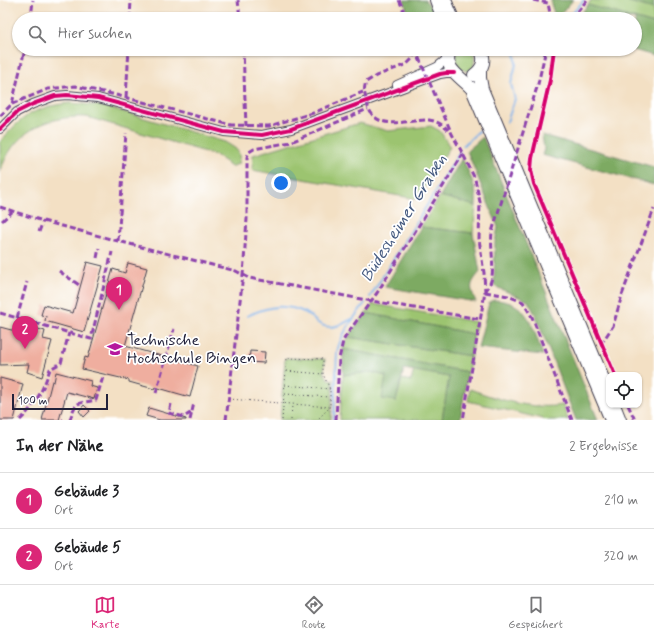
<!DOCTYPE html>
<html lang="de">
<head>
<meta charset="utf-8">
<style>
	body { margin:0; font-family:Mynerve,sans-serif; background:#f2f2f2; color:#202124 }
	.controls { position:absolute; right:12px; bottom:12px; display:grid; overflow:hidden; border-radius:8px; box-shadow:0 1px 3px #0004 }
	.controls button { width:36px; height:36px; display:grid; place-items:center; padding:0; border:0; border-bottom:1px solid #e0e0e0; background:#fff; color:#202124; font:20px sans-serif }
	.scale { position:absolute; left:12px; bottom:10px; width:96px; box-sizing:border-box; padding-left:4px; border:2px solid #22223b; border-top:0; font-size:11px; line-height:14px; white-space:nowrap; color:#22223b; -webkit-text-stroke:3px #fff; paint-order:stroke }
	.you { position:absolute; left:281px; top:183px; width:14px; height:14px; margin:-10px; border:3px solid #fff; border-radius:50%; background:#1a73e8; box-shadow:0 0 0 6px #1a73e833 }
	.badge { display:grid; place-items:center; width:26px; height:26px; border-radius:50%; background:#db2777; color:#fff; font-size:13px; font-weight:700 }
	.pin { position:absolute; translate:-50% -33px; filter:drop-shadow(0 1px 2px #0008) }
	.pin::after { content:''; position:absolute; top:21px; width:14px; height:12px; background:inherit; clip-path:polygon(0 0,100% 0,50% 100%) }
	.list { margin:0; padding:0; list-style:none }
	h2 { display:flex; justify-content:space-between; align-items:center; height:52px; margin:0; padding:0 16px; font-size:17px }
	h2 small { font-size:13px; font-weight:400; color:#757577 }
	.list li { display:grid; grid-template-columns:26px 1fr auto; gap:12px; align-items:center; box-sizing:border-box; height:56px; padding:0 16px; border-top:1px solid #e0e0e0 }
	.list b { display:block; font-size:15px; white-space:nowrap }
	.list p { margin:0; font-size:13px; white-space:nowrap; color:#757577 }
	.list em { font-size:13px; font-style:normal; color:#757577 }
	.icon { flex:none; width:22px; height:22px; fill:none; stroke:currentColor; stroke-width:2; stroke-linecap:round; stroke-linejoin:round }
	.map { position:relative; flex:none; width:654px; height:420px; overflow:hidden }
	.search { position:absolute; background:#fff; box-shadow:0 1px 3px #0004; left:12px; right:12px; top:12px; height:44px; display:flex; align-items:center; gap:10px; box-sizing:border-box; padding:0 14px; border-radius:22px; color:#757577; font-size:15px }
	.sheet { height:164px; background:#fff }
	nav { display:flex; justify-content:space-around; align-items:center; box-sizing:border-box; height:56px; border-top:1px solid #e0e0e0; background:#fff; font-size:11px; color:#757577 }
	nav a { display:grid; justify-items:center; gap:2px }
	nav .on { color:#db2777 }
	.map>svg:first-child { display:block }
</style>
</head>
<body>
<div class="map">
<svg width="654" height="420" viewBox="0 0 654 420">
	<rect width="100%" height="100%" fill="#fff"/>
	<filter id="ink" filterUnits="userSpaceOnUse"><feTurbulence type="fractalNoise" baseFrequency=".025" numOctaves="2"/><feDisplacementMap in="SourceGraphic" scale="8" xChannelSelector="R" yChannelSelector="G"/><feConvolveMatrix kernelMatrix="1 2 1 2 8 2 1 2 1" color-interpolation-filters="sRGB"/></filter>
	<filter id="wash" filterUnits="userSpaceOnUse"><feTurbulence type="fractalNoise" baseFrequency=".012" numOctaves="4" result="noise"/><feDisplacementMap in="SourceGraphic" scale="16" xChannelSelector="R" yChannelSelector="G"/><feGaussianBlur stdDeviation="0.9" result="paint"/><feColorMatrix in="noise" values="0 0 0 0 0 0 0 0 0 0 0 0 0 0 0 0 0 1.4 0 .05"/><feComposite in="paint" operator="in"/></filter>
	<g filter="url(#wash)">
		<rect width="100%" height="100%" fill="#f3e0c4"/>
		<!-- green -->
		<g fill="#9cc470" stroke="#5f7356">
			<polygon points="591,0 623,0 654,9 654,24 588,5"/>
			<path d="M458,49H471C476,55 474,62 473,70L466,71L459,68L456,62Z"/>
			<path d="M70,103L104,106L225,142C236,149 242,150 238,164L231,167L219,157L212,154L87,117C47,115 12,132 0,173V142C23,115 35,107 70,103Z"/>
			<polygon points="360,123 388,131 431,126 440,131 450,147 417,199 252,170 253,155"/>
			<polygon points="440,196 476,206 473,233 421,227"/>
			<polygon points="373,304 477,322 474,334 366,313"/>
			<polygon points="348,337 471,356 468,372 343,349 344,343"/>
			<polygon points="285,358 325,359 324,372 328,379 333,380 331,420 280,420"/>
			<polygon points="414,370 449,377 442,420 340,420 343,375 371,372 386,376 396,401 402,379 411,381"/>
			<path d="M470,389C500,400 532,410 563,405L568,420H548L468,401Z"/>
		</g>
		<!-- forest -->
		<g fill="#7daa62" stroke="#50664e">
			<polygon points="404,0 425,0 432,8 437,19 409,19"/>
			<polygon points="551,0 573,0 556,19 551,4"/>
			<polygon points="623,0 654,0 654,9"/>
			<polygon points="588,5 654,24 654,56 630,49 635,49 635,19 576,19"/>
			<polygon points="542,135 654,167 654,185 542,155 544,149"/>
			<polygon points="483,137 598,420 576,420 535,314 528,301 494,286 495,242 498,227 467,151"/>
			<path d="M462,158C469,173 478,189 476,206L440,196Z"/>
			<path d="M421,227L473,233L480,272C469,285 470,287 476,302L385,287Z"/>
			<path d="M493,300C530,301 532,327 543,355L478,348L489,303Z"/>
			<polygon points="366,313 474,334 471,356 348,337"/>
			<polygon points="343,349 468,372 460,420 442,420 449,377 404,369 396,401 382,399 386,376 371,372 343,375"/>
		</g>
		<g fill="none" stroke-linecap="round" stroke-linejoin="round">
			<!-- stream -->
			<g stroke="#7cb1ea" stroke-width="2">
				<polyline points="568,19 584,0"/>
				<polyline points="507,122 515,99 511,84 516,64 515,49"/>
				<polyline points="463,146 480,130"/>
				<polyline points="370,297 460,152"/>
				<path d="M247,316C268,306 285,303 306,313C311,315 313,320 318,323C330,331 341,325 352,319"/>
				<path d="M334,420L337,352C341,333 354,318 365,303"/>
			</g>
		</g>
		<g id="blocks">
			<!-- building -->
			<g fill="#efae9f">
				<polygon points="87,262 103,266 84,332 45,321 46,316 41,315 44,305 73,313"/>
				<polygon points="128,263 147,268 125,346 198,366 190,397 155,387 154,389 129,382 129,380 82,369 85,357 88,358 113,269 125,273"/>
				<polygon points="21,324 45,331 43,339 52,341 42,377 27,372 29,364 0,365 0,327 19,332"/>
				<polygon points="250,351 265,352 264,363 249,362"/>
				<polygon points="56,372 91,381 90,386 97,388 94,399 67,392 59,420 42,420 52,381 54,382"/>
				<polygon points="0,378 23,384 14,420 0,420"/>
				<polygon points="84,405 90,411 84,417 79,411"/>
				<polygon points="149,408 186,419 186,420 160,420 146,416"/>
			</g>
		</g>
	</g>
	<g filter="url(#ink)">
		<use href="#blocks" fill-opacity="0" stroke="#413e50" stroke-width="1"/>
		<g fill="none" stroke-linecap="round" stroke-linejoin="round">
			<defs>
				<g id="minor">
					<polyline points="397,85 437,67 448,58"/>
					<polyline points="0,129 17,112 33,104 55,96 67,95 98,98 224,132 262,135 291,129 440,74 446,73 454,73"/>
				</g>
				<g id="primary">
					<polyline points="436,0 443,19"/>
					<polyline points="445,0 453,19"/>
					<path d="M451,49C440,68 462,77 472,89L611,420"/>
					<polyline points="480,70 480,78 482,89 609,393"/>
					<path d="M474,75C484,68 486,59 480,49"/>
					<polyline points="614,405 620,420"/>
				</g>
			</defs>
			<!-- minor casing -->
			<use href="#minor" stroke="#413e50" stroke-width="10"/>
			<!-- primary casing -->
			<use href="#primary" stroke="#413e50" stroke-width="14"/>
			<!-- path -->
			<g stroke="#413e50" stroke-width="1" stroke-dasharray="1 3" stroke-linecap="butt">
				<polyline points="287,371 323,374"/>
				<polyline points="285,385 330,389"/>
				<polyline points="285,394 329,397"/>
				<polyline points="229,399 330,407 317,420"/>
				<polyline points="282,420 287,358 323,359 323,374 330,389 330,407"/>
				<polyline points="291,420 292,405"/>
			</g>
			<!-- minor -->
			<use href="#minor" stroke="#fff" stroke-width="8"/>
			<!-- primary -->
			<use href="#primary" stroke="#fff" stroke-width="12"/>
			<!-- quiet -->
			<g stroke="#8e44ad" stroke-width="3" stroke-dasharray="6 3" stroke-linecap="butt">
				<polyline points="238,0 240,19"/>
				<polyline points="399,0 403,9 404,19"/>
				<polyline points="533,0 548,3 551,19"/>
				<polyline points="31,19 33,0"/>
				<polyline points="130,19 131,0"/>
				<polyline points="572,19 587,0"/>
				<polyline points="243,49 246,126"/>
				<polyline points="415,49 452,134 463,154 475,179 480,202 479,239 484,273 485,292 463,420"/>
				<path d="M415,51L413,58L407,64L376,76L366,82C363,90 365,95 367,103C374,134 408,119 429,120C437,121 443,125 448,130"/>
				<polyline points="126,97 129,49"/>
				<polyline points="12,104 48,89 75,86 112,94 231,125 269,126 313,113 363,92"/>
				<polyline points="0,116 12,104 25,49"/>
				<polyline points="0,207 43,221 118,241 236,271 249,278 372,301 480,319"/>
				<polyline points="2,221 12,212"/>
				<polyline points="39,232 43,221"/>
				<polyline points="118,241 126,133"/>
				<polyline points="97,258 99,248"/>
				<polyline points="59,271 79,285"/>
				<path d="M485,292C487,289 490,284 491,281C495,265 490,248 492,232L538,84L546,49"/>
				<polyline points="485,292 508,296 523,302 532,317 572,420"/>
				<polyline points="0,313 91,339 112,252"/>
				<polyline points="17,318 27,282"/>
				<polyline points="601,344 613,326 622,295 654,209"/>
				<polyline points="156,393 174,329"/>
				<polyline points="171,404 169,413 184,417 192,412"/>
				<polyline points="628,405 635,420"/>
				<path d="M20,420C35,406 44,388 50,369L61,363L69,333"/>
				<polyline points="62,420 63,420"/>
				<path d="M70,420C76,399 78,404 96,400L103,377"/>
				<polyline points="190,420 194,403"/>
				<polyline points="226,420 243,275 247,219 247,157 249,152 254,149 291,142 368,109"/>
				<polyline points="336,420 339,359 343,341 347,334 377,293 463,154"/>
			</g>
			<defs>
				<g id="cycleway">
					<polyline points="554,49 550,80 532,158 531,170 534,184 615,375"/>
					<polyline points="0,129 17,112 33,104 55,96 67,95 98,98 224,132 262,135 291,129 440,74 446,73 454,73"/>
				</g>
			</defs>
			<!-- cycleway casing -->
			<use href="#cycleway" stroke="#fff" stroke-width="6"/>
			<!-- cycleway -->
			<use href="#cycleway" stroke="#d6006c" stroke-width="4"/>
		</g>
	</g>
	<!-- icons -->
	<defs>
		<symbol id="university-bare" viewBox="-9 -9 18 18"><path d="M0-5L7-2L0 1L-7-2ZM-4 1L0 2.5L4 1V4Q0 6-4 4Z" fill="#b5179e" stroke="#fff" stroke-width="2.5" paint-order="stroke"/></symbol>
	</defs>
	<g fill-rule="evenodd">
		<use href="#university-bare" x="104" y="338" width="22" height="22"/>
	</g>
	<g text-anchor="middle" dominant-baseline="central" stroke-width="3.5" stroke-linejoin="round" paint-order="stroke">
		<!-- poi labels -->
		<g font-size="16" fill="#22223b" stroke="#fff" text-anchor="start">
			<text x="127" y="340">Technische<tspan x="127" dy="18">Hochschule Bingen</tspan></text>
		</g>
		<!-- water labels -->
		<g font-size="17" font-style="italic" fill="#465b81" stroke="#fff">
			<text transform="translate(404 218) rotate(-58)">Büdesheimer Graben</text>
		</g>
	</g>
</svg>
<div class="controls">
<button><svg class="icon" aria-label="locate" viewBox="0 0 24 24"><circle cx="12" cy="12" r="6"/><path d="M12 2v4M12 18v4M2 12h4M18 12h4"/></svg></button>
</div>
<div class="scale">100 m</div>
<div class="you"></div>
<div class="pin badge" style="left:119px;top:310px">1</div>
<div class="pin badge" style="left:25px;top:349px">2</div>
<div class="search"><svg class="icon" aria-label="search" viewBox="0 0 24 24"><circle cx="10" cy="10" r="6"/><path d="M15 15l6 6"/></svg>Hier suchen</div>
</div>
<section class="sheet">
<h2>In der Nähe<small>2 Ergebnisse</small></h2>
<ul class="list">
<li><span class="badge">1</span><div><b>Gebäude 3</b><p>Ort</p></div><em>210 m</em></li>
<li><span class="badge">2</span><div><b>Gebäude 5</b><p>Ort</p></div><em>320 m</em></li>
</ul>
</section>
<nav>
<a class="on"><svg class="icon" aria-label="map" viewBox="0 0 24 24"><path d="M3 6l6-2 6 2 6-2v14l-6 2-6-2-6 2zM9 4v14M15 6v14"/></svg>Karte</a>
<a><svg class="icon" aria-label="directions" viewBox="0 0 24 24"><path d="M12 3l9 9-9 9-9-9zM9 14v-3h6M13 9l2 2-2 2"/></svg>Route</a>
<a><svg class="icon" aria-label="saved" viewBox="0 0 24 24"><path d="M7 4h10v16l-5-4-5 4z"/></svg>Gespeichert</a>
</nav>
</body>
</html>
